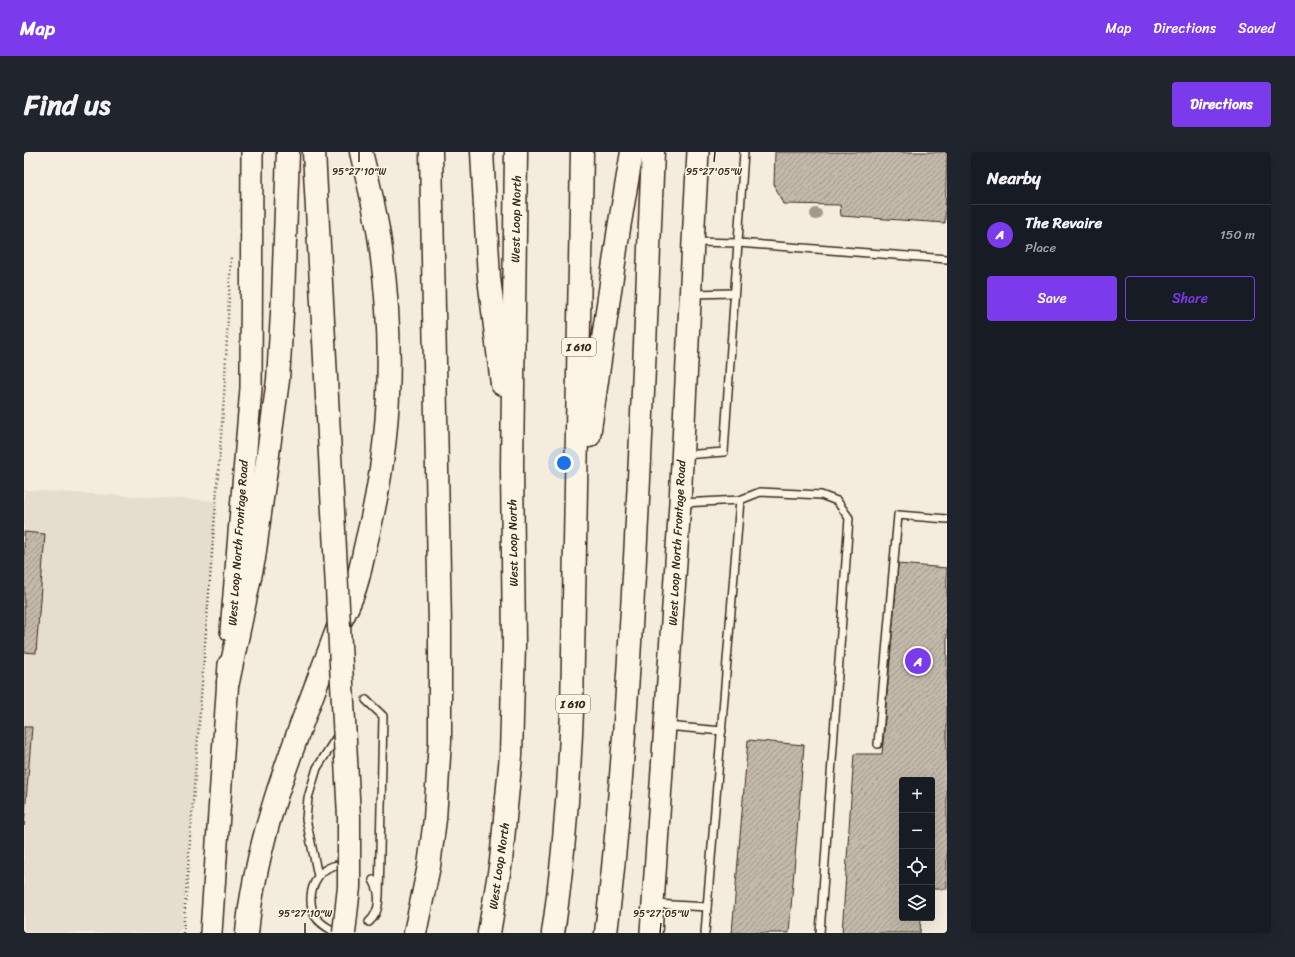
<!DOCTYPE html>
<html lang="en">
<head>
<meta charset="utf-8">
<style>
	body { margin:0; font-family:Sriracha,sans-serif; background:#20242c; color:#f1f3f6 }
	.controls { position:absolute; right:12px; bottom:12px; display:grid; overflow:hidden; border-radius:4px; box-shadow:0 4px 16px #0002 }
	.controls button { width:36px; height:36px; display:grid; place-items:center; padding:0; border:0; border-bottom:1px solid #363941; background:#171b24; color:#f1f3f6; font:20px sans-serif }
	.you { position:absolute; left:540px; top:311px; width:14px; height:14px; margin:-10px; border:3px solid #fff; border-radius:50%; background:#1a73e8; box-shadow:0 0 0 6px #1a73e833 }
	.badge { display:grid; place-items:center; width:26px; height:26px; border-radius:50%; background:#7c3aed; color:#fff; font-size:13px; font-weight:700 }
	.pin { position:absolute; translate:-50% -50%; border:2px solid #fff; box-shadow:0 1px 4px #0006 }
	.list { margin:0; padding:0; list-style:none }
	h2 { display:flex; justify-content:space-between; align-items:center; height:52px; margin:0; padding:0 16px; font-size:17px }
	h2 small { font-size:13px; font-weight:400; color:#9ea1a6 }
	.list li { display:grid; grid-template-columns:26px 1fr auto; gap:12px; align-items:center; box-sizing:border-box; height:60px; padding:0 16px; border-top:1px solid #363941 }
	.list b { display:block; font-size:15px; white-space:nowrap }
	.list p { margin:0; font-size:13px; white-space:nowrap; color:#9ea1a6 }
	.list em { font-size:13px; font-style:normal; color:#9ea1a6 }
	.actions { display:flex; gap:8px; padding:12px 16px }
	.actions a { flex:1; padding:9px 0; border:1px solid #7c3aed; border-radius:4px; text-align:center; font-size:14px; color:#7c3aed }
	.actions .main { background:#7c3aed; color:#fff }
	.icon { flex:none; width:22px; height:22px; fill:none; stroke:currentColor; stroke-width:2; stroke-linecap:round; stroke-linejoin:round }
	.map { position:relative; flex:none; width:923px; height:781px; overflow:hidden; border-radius:4px }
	header { display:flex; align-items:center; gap:24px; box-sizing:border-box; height:56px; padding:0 20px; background:#7c3aed; color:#fff }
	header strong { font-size:19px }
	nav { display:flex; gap:22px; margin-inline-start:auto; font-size:14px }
	.intro { display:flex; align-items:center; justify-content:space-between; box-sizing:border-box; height:96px; padding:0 24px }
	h1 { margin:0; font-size:28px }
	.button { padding:10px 18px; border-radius:4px; background:#7c3aed; color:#fff; font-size:14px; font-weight:700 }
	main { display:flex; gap:24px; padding:0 24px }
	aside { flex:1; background:#171b24; border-radius:4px; box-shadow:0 4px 16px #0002 }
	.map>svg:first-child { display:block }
</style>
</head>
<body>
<header>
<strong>Map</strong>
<nav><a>Map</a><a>Directions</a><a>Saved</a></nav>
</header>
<div class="intro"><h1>Find us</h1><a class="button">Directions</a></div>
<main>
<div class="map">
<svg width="923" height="781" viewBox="0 0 923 781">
	<defs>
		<pattern id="building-hatch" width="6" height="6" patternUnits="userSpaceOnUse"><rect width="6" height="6" fill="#c3b9aa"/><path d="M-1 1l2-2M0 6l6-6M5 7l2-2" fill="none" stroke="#a0978a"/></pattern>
	</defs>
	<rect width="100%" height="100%" fill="#f4eddd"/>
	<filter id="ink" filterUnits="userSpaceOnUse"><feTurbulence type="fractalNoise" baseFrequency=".025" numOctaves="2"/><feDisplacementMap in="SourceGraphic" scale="8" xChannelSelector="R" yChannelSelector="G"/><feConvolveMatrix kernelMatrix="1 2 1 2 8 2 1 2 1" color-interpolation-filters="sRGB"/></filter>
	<g filter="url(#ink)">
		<!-- built -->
		<polygon fill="#e5ddce" points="0,338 193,349 158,776 153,781 0,781"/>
		<!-- building -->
		<g fill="url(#building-hatch)" stroke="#3b2a1e">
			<polygon points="751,0 923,0 921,71 817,64 816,53 759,52 750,32"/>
			<polygon points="0,380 21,382 12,501 0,500"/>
			<polygon points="874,412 923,416 923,737 908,737 908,628 878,628 878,766 897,766 896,781 818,781 830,602 858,602"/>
			<polygon points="0,575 8,575 0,674"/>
			<polygon points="724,588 780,593 765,781 708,781"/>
		</g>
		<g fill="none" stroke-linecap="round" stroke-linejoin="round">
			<defs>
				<g id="lane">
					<polyline points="671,90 714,91 923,107"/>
					<polyline points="668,142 710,141"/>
					<polyline points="660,303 700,300 720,0"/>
					<polyline points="658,351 716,348 736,340 797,343 813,349 825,366 796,781"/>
					<polyline points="342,548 359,564 355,745"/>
					<polyline points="642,574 698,579"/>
					<polyline points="854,592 874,363 923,367"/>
					<polyline points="294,724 282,667 284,646 293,616 312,586"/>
					<polyline points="631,752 683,755"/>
					<path d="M345,770C357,759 357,741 349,728"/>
					<path d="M311,780C303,775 296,772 291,764C280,744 292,712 318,713"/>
					<polyline points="681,781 716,348"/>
				</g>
				<g id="secondary">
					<polyline points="207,479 227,236 228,0"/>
					<polyline points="187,781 205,512"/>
					<polyline points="627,781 656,351 669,90 674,0"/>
				</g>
				<g id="highway">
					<polyline points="290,0 300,188"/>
					<polyline points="458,0 465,126 478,232"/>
					<polyline points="565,284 595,76 608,0"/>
					<polyline points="204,530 230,406 254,228 259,145 264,0"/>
					<path d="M223,781C233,672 279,571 316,470C321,461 325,452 329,442C336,424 339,403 344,383C367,290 370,193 357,98C353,65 345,32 337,0"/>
					<polyline points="391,781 405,714 411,667 416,589 416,475 407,0"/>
					<polyline points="465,781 477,709 487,603 490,492 488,315 492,0"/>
					<path d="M529,781C540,708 545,633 548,559L558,0"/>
					<path d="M582,781C596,663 603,543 610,424C618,283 623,141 629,0"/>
				</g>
			</defs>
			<!-- lane casing -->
			<use href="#lane" stroke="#3b2a1e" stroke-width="10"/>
			<!-- secondary casing -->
			<use href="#secondary" stroke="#3b2a1e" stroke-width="24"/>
			<!-- highway casing -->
			<use href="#highway" stroke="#3b2a1e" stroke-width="25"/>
			<!-- path -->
			<polyline stroke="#3b2a1e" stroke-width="2.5" stroke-dasharray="1 3" stroke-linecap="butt" points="159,781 200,245 207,105"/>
			<!-- lane -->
			<use href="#lane" stroke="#fcf5e5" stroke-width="7"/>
			<!-- secondary -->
			<use href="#secondary" stroke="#fcf5e5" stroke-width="21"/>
			<!-- highway -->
			<use href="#highway" stroke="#fcf5e5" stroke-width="22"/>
			<defs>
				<polyline id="highway-bridge" points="300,188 325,665 325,735 320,781"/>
			</defs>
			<!-- highway-bridge casing -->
			<use href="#highway-bridge" stroke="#3b2a1e" stroke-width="25" stroke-linecap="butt"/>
			<!-- highway-bridge -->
			<use href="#highway-bridge" stroke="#fcf5e5" stroke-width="22"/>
		</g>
		<!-- trees -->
		<circle fill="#a4988a" cx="792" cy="62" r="6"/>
	</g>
	<!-- ticks -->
	<path fill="none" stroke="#3b2a1e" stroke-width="1.5" d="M335,10V0M690,10L691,0M281,781V771M636,781L637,771"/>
	<g text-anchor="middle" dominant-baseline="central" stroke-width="3" stroke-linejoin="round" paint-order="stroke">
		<!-- shield labels -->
		<g fill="#fcf5e5" stroke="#75675a" stroke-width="1">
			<rect x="538" y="186" width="34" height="18" rx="3"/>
			<rect x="532" y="543" width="34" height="18" rx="3"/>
		</g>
		<g font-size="11" font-weight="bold" fill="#3b2a1e">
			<text x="555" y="195">I 610</text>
			<text x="549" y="552">I 610</text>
		</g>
		<!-- street labels -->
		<g font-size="12" fill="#3b2a1e" stroke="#fcf5e5">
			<text transform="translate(492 67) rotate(-89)">West Loop North</text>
			<text transform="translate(214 391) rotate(-86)">West Loop North Frontage Road</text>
			<text transform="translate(489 391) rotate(-91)">West Loop North</text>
			<text transform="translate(653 391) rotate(-87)">West Loop North Frontage Road</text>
			<text transform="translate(475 714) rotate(-82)">West Loop North</text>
		</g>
	</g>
	<g font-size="10" text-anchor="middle" fill="#3b2a1e" stroke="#fcf5e5" stroke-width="3" stroke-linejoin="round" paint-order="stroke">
		<text x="335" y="23">95°27'10"W</text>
		<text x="690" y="23">95°27'05"W</text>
		<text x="281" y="765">95°27'10"W</text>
		<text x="637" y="765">95°27'05"W</text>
	</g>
</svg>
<div class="controls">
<button>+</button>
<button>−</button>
<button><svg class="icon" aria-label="locate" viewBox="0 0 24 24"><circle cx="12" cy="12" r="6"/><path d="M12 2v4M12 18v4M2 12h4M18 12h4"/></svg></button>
<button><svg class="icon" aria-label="layers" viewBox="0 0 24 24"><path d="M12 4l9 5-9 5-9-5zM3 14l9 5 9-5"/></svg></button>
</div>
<div class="you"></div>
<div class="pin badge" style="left:894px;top:509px">A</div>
</div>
<aside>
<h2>Nearby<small></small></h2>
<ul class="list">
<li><span class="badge">A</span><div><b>The Revaire</b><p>Place</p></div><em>150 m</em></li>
</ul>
<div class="actions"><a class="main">Save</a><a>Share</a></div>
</aside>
</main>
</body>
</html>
